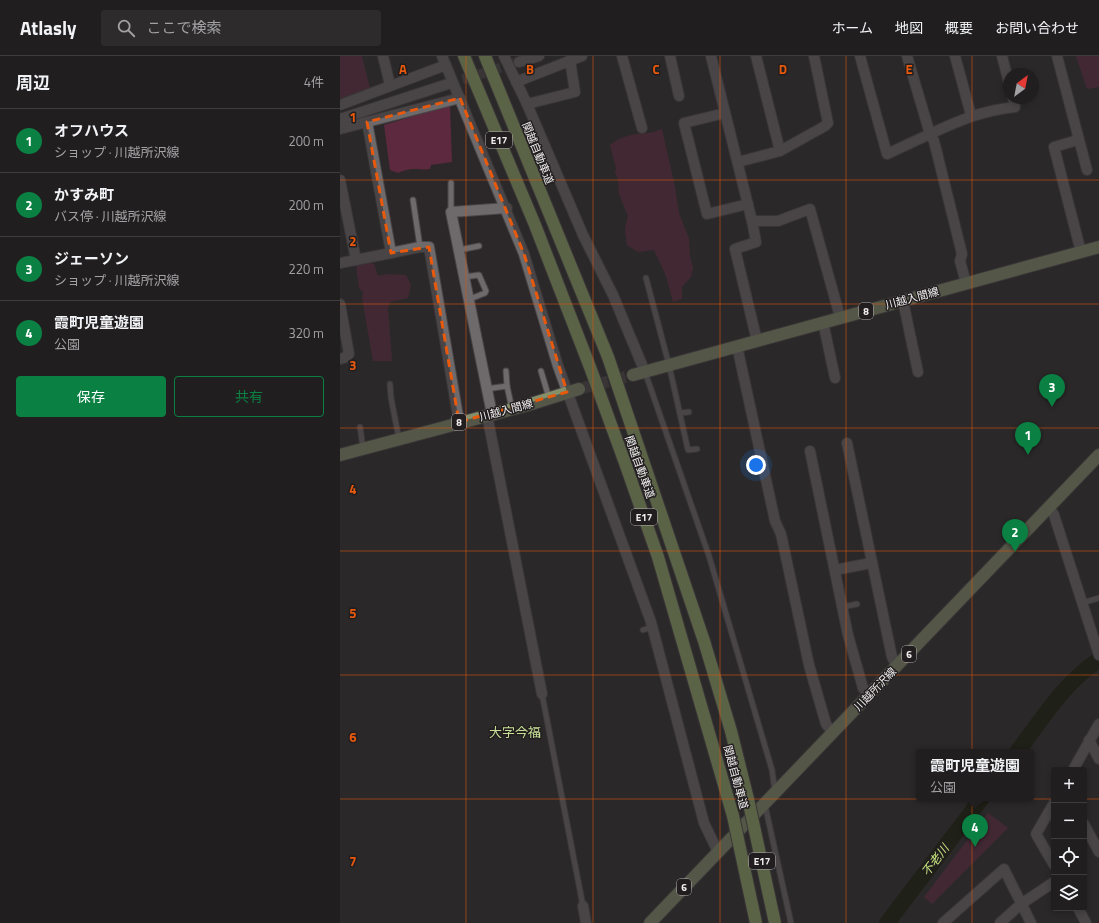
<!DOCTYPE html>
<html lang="ja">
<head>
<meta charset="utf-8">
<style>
	body { margin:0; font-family:"Titillium Web","Noto Sans JP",sans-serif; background:#2d2b2c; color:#f1f3f6 }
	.controls { position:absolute; right:12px; bottom:12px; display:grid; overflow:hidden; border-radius:4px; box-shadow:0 2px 6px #0003 }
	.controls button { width:36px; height:36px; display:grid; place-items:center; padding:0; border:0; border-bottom:1px solid #3e3c3d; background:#211e1f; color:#f1f3f6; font:20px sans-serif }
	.compass { position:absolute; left:663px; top:12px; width:36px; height:36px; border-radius:50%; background:#211e1f; box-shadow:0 2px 6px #0003; rotate:32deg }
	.you { position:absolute; left:416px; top:409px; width:14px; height:14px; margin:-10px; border:3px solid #fff; border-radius:50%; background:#1a73e8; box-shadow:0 0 0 6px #1a73e833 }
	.badge { display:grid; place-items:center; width:26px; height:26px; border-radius:50%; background:#0b8043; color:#fff; font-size:13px; font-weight:700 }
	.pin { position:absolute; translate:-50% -33px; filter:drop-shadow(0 1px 2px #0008) }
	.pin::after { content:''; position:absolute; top:21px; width:14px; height:12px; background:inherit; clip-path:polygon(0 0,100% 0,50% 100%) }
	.popup { position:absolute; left:576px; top:693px; width:118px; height:52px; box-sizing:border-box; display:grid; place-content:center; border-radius:4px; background:#211e1f; filter:drop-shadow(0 1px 3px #0005); font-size:13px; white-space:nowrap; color:#a2a2a4 }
	.popup b { font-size:15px; color:#f1f3f6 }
	.popup::after { content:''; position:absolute; left:50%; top:100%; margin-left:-8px; border:8px solid transparent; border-top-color:#211e1f }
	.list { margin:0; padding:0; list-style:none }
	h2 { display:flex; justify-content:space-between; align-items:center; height:52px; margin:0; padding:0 16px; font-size:17px }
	h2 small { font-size:13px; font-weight:400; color:#a2a2a4 }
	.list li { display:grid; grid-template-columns:26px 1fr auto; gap:12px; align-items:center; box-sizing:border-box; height:64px; padding:0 16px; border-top:1px solid #3e3c3d }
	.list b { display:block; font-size:15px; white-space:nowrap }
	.list p { margin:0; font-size:13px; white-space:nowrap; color:#a2a2a4 }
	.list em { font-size:13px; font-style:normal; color:#a2a2a4 }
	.actions { display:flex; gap:8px; padding:12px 16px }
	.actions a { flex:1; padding:9px 0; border:1px solid #0b8043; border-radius:4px; text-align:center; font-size:14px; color:#0b8043 }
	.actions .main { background:#0b8043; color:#fff }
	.icon { flex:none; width:22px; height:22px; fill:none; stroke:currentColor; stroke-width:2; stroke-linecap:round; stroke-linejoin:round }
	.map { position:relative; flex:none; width:759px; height:867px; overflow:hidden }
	header { display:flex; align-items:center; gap:24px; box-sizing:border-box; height:56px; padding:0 20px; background:#211e1f; border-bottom:1px solid #3e3c3d }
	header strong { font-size:19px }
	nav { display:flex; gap:22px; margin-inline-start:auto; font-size:14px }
	.search { width:280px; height:36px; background:#2d2b2c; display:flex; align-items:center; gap:10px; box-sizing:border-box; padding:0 14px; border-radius:4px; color:#a2a2a4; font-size:15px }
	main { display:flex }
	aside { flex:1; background:#211e1f }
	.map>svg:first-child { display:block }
</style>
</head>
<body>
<header>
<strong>Atlasly</strong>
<div class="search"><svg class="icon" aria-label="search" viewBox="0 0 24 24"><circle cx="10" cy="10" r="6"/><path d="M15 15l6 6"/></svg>ここで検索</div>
<nav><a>ホーム</a><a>地図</a><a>概要</a><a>お問い合わせ</a></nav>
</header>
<main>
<aside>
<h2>周辺<small>4件</small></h2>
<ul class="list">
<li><span class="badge">1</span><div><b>オフハウス</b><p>ショップ · 川越所沢線</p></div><em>200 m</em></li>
<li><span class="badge">2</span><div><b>かすみ町</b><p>バス停 · 川越所沢線</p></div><em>200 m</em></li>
<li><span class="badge">3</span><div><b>ジェーソン</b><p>ショップ · 川越所沢線</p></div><em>220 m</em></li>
<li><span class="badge">4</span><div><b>霞町児童遊園</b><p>公園</p></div><em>320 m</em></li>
</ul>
<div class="actions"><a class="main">保存</a><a>共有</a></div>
</aside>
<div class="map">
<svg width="759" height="867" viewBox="0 0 759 867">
	<rect width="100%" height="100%" fill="#2c2829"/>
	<!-- green -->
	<g fill="#5d293e">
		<polygon points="0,0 22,0 30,33 0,45"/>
		<polygon points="736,0 759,0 759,31 747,33"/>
		<path d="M110,49L112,106L91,109L90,113C75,115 75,110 58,117L50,114L44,69Z"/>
		<path d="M322,73L335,131L339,157L349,183L350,200L353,212L351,221L342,231V243L333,246L326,220L314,194L298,196L287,189L285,173L288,160L279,138L278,123L275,117L276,112L270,89C280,80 296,77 309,77C313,77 318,74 322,73Z"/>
		<polygon points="29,206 34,208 38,220 48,218 66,219 71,229 68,242 50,246 48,253 52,305 33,305 22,242 23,236 19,232 16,209"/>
		<polygon points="648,757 668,772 592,848 584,841"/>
	</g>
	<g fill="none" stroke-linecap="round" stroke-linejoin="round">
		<!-- river -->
		<g stroke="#111802" stroke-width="16">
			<path d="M677,696C701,665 725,625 759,604"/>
			<polyline points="547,867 642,742"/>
		</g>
		<!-- street-tunnel -->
		<polyline stroke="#494546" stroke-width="10" stroke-dasharray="10 5" stroke-linecap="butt" points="108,28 179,6"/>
		<!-- primary-tunnel -->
		<polyline stroke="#494546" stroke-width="12" stroke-dasharray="12 6" stroke-linecap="butt" points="239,333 293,319"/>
		<defs>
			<g id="lane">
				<polyline points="73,144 80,191"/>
				<polyline points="111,156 111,127"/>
				<polyline points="119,194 139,190"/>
				<polyline points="124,221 139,219 146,235 145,237 130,243"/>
				<polyline points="306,222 329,309 348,394 357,393"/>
				<polyline points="166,315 167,330"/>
				<polyline points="201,315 209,342"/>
				<polyline points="305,316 369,500 432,714 435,736"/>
				<polyline points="50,328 51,342 59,383"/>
				<polyline points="146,333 167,330 172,353"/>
				<polyline points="340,357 349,356"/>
				<polyline points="20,371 23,392"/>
				<polyline points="742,547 759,542"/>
				<polyline points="503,551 517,548"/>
				<polyline points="303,574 312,571"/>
				<polyline points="202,638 243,850"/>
				<polyline points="425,749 451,867"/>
			</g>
			<g id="street">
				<polyline points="43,0 50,29"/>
				<polyline points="102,0 184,198 218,310 311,566 364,767 378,796"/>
				<polyline points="164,0 187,48 243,179 273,239 305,316"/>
				<polyline points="282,0 302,72"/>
				<polyline points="330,0 339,40"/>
				<polyline points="371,0 412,165 438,165 470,153 500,261"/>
				<polyline points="416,0 440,95"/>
				<polyline points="520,0 547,98 590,78 594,85 622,198 620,205 626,227"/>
				<path d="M567,0L590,78C620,64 641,55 675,51L673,42"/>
				<polyline points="615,0 631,59"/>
				<polyline points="662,0 669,27"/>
				<polyline points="717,0 747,114"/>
				<polyline points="179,6 199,0"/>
				<polyline points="176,26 242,0"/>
				<polyline points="187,48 235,36 230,4"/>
				<polyline points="0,49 106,9"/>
				<polyline points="385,57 344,67 367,158 408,148"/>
				<polyline points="0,63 108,28"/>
				<polyline points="27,66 51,197 80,191 89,191 119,366"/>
				<polyline points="0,73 120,42"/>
				<polyline points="738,84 714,91 741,196"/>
				<polyline points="398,106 440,95 485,70 488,67 474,0"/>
				<polyline points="0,124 16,204"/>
				<polyline points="412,165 416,186 395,193 417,285"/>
				<polyline points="0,207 51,197"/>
				<polyline points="563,245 578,316"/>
				<polyline points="0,248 9,298 4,302 0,303"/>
				<polyline points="483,266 495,322"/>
				<polyline points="397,290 435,465 441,478 469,609 486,668 493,677"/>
				<polyline points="152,358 111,156 167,152"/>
				<polyline points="147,359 202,638"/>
				<polyline points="507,387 552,601 557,610"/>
				<polyline points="470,395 508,579 523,632 529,639"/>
				<polyline points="709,451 714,459 759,599"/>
				<polyline points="495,514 531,507"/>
				<polyline points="749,684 759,703"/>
				<polyline points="733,714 759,668"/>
				<polyline points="714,747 696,778 714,809"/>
				<polyline points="744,768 759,796"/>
				<polyline points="243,850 246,867"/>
				<polyline points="738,852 746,867"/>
				<polyline points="603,867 664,813 691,867"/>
				<polyline points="660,867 681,848 714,826"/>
			</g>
			<g id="primary">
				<polyline points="293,319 759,191"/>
				<polyline points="0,399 188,349 239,333"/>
				<polyline points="310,867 759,399"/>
			</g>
			<g id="highway">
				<polyline points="124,0 195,169 250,311 285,407 318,501 393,760"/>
				<polyline points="145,0 268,301 364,585 391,675 408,743"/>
			</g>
		</defs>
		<!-- lane casing -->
		<use href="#lane" stroke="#494647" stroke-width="7"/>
		<!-- street casing -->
		<use href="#street" stroke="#494647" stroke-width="12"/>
		<!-- primary casing -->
		<use href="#primary" stroke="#494647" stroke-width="14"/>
		<!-- highway casing -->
		<use href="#highway" stroke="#494647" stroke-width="14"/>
		<!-- lane -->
		<use href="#lane" stroke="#6e696b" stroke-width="5"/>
		<!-- street -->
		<use href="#street" stroke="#6e696b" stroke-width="10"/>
		<!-- primary -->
		<use href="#primary" stroke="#85906a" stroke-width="12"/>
		<!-- highway -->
		<use href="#highway" stroke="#95aa69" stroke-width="12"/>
		<defs>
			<g id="highway-bridge">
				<polyline points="408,743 435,867"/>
				<polyline points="393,760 416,867"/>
			</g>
		</defs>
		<!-- highway-bridge casing -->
		<use href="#highway-bridge" stroke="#494647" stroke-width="14" stroke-linecap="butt"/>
		<!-- highway-bridge -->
		<use href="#highway-bridge" stroke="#95aa69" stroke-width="12"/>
	</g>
	<!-- marked area -->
	<path d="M0 0H759V867H0ZM120,42L184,198L227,336L119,366L89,191L51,197L27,66Z" fill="#2c2829" fill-opacity=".55" fill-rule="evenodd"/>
	<path fill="none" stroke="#e8590c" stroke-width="3" stroke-dasharray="8 5" stroke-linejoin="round" d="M120,42L184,198L227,336L119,366L89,191L51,197L27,66Z"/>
	<!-- grid -->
	<path fill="none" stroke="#e8590c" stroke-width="1" stroke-opacity="0.55" d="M126,0V867M253,0V867M380,0V867M506,0V867M632,0V867M0,124H759M0,248H759M0,372H759M0,495H759M0,619H759M0,743H714M744,743H759"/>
	<g text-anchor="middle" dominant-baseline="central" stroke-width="3" stroke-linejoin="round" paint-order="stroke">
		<!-- shield labels -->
		<g fill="#221e1f" stroke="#b2aeaf" stroke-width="1">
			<rect x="146" y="76" width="26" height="16" rx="3"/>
			<rect x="519" y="247" width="14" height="16" rx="3"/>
			<rect x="112" y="358" width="14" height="16" rx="3"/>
			<rect x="291" y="453" width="26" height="16" rx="3"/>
			<rect x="562" y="590" width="14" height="16" rx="3"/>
			<rect x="409" y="797" width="26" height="16" rx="3"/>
			<rect x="337" y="823" width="14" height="16" rx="3"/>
		</g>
		<g font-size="10" font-weight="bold" fill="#efeced">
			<text x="159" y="84">E17</text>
			<text x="526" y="255">8</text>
			<text x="119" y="366">8</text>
			<text x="304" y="461">E17</text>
			<text x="569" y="598">6</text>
			<text x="422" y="805">E17</text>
			<text x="344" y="831">6</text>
		</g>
		<!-- street labels -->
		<g font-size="11" fill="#efeced" stroke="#221e1f">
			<text transform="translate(198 97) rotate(68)">関越自動車道</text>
			<text transform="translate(572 242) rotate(-15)">川越入間線</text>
			<text transform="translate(166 354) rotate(-15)">川越入間線</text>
			<text transform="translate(300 411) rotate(70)">関越自動車道</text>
			<text transform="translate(535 633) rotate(-46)">川越所沢線</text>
			<text transform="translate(396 721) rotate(75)">関越自動車道</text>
		</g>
		<!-- water labels -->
		<g font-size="12" font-style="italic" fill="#c6e77e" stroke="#221e1f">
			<text transform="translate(595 804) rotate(-53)">不老川</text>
		</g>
		<!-- quarter labels -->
		<g font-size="13" fill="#c6df95" stroke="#221e1f">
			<text x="175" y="676">大字今福</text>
		</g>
	</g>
	<g font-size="13" text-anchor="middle" font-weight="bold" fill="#e8590c" stroke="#221e1f" stroke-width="3" stroke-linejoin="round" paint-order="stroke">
		<text x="63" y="18">A</text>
		<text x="190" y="18">B</text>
		<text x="316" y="18">C</text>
		<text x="443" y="18">D</text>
		<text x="569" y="18">E</text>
		<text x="13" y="66">1</text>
		<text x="13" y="190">2</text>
		<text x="13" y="314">3</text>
		<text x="13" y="438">4</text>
		<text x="13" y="562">5</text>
		<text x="13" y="686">6</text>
		<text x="13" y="810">7</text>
	</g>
</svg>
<div class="controls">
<button>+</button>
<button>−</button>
<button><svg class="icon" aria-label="locate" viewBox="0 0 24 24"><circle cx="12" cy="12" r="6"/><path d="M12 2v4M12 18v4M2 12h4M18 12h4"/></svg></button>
<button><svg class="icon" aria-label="layers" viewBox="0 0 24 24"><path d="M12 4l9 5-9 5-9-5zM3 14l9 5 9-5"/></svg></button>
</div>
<svg class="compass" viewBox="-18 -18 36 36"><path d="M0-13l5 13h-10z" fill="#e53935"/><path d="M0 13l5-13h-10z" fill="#a2a2a4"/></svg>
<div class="you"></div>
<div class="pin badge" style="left:688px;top:399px">1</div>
<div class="pin badge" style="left:675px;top:496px">2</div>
<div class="pin badge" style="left:712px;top:351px">3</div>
<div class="pin badge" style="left:635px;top:791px">4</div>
<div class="popup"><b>霞町児童遊園</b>公園</div>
</div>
</main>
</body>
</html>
